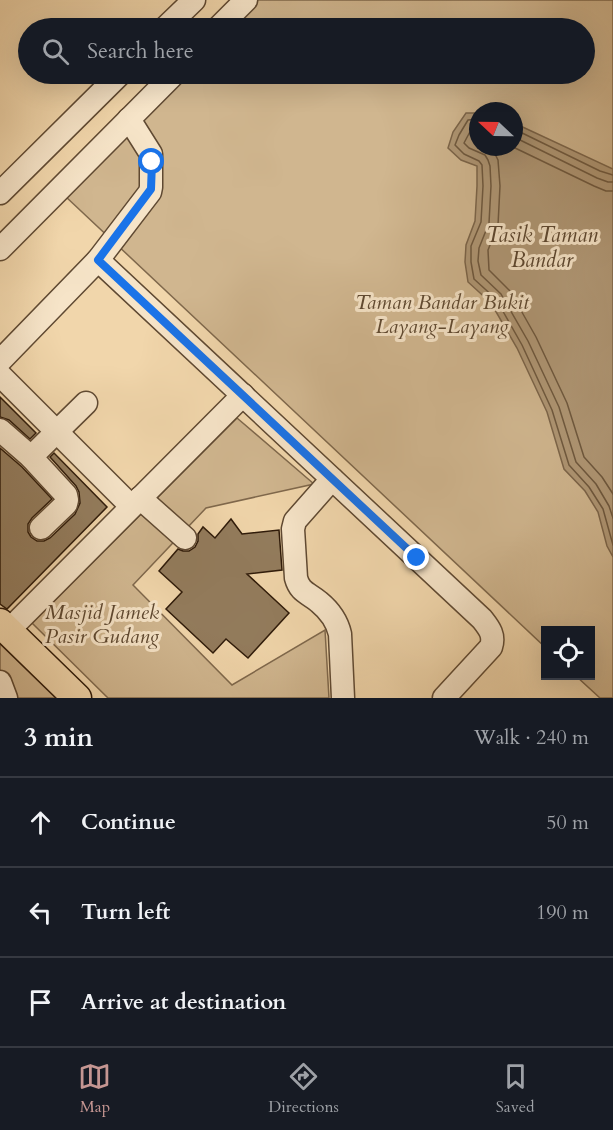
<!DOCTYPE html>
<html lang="en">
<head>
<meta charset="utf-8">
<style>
	body { margin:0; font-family:Cardo,serif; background:#20242c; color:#f1f3f6 }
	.controls { position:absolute; right:18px; bottom:18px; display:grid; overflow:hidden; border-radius:0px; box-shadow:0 6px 24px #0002 }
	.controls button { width:54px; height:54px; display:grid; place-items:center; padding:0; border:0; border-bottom:2px solid #363941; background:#171b24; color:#f1f3f6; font:30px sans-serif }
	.compass { position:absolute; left:469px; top:102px; width:54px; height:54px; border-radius:50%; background:#171b24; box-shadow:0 6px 24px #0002; rotate:292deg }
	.stop { position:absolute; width:18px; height:18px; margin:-14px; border:4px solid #1a73e8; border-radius:50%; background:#fff }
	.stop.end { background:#1a73e8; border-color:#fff; box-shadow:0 2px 6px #0008 }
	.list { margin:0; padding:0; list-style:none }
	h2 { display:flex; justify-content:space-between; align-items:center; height:78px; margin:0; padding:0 24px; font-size:26px }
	h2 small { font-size:20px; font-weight:400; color:#9ea1a6 }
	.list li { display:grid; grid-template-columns:39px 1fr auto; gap:18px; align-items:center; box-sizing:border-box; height:90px; padding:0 24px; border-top:2px solid #363941 }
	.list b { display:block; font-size:22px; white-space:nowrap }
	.list em { font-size:20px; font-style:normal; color:#9ea1a6 }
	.icon { flex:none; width:33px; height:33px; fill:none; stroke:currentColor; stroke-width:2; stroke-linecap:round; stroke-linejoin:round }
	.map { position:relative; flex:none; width:613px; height:698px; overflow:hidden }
	.search { position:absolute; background:#171b24; box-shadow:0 6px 24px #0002; left:18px; right:18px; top:18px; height:66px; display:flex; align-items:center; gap:15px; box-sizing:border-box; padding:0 21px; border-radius:33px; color:#9ea1a6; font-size:22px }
	.sheet { height:348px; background:#171b24 }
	nav { display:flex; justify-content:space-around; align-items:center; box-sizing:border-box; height:84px; border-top:2px solid #363941; background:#171b24; font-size:16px; color:#9ea1a6 }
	nav a { display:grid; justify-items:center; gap:3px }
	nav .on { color:#c59692 }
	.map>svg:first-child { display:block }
</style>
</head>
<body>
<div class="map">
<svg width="613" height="698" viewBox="0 0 613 698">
	<rect width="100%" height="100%" fill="#f1d6ab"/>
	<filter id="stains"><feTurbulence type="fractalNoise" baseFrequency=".00333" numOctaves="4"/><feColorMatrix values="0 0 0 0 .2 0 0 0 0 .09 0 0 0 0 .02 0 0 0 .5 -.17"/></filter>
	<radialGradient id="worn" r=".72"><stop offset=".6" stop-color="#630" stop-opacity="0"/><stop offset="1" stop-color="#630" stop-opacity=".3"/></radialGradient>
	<!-- green -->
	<g fill="#d0b68f" stroke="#7f684c" stroke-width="1.5" fill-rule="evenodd">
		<path d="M247,0H613V698H600L576,676H590V630H546L545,647L65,196L179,74H584V28H221ZM478,111H514V147H478Z"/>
		<polygon points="237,418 314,484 206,508 133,585 232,685 325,630 329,698 108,698 32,623"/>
		<polygon points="0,623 77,698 0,698"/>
	</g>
	<!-- water -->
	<polygon fill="#af9674" stroke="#7b6449" stroke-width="1.5" points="466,113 478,113 478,147 514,147 514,123 613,169 613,557 607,546 598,512 585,491 564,469 547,412 517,348 491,303 468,282 465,262 466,245 475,221 477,186 477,166 461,160 448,148 453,132"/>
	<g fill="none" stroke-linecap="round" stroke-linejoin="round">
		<!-- shore -->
		<g stroke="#6e583e" stroke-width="1.5">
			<polyline points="478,119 468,120 459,135 455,145 464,154 479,161 482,165 483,186 481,222 471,246 471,262 474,279 496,299 522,345 552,410 569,465 589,487 603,509 613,545"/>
			<polyline points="478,127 472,128 464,143 469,148 485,155 488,160 490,166 491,186 489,223 479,248 478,261 481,275 501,294 528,341 559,407 576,462 596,484 609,506 613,518"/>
			<polyline points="514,129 600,171 613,175"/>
			<polyline points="514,137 597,178 608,182 613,182"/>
			<polyline points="489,147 494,152 498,160 500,186 498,225 488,250 489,270 510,291 536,337 567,403 584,457 602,477 613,494"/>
			<polyline points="513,147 594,186 606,191 613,191"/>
		</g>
	</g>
	<!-- building -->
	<g fill="#937c5d" stroke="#2e1a09" stroke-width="1.5">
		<polygon points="0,397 36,433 30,439 9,420 0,417"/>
		<polygon points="0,448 22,467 52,499 32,518 28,524 28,532 31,537 37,541 44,541 50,538 75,514 80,503 79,492 76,486 50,457 54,453 107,507 7,609 0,604"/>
		<polygon points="231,519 242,534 279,530 282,570 247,574 289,613 248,658 226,639 213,653 166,609 182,592 159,571 178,549 183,551 189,551 195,547 198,541 198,534 203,527 215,538"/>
	</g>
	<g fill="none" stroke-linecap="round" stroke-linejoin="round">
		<defs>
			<g id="minor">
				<polyline points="165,28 194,0"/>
				<polyline points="218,28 246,0"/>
				<polyline points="0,193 120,74"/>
				<polyline points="0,249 174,74"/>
				<path d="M98,260L482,619C489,628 495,635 491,647L444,698"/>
				<polyline points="0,361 98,260 150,192 151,187 151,154 129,119"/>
				<polyline points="0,375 131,506"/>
				<polyline points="0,430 31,457 66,495 67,500 66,504 41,528"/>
				<polyline points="31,457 86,403"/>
				<path d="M332,479L295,521L293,529L296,578C300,593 309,593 319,602C330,611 337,621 340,634L343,698"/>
				<polyline points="140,498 185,538"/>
				<polyline points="8,631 243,395"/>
				<polyline points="0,682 6,698"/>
			</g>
			<polyline id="major" points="0,623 77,698"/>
		</defs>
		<!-- minor casing -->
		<use href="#minor" stroke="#5f4932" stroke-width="25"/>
		<!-- major casing -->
		<use href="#major" stroke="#2e1a09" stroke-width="31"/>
		<!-- minor -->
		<use href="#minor" stroke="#f6e4c8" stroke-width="22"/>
		<!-- major -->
		<use href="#major" stroke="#f1d6ab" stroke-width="28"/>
	</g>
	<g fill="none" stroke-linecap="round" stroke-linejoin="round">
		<!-- route -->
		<polyline stroke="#1a73e8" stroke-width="8" points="152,162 151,189 98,260 417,558"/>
	</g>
	<g text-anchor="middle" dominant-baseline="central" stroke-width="6" stroke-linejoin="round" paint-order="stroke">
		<!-- park labels -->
		<g font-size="21" font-style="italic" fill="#5f4931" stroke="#f6e4c8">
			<text x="442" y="302">Taman Bandar Bukit<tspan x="442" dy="24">Layang-Layang</tspan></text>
			<text x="102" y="612">Masjid Jamek<tspan x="102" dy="24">Pasir Gudang</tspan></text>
		</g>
		<!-- water labels -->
		<g font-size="22" font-style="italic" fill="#5b452e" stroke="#f6e4c8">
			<text x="542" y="235">Tasik Taman<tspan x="542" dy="25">Bandar</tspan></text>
		</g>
	</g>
	<rect width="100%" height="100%" filter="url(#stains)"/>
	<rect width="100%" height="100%" fill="url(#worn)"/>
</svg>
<div class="controls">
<button><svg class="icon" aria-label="locate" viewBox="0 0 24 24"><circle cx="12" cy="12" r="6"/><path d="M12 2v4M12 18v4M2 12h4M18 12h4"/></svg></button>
</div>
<svg class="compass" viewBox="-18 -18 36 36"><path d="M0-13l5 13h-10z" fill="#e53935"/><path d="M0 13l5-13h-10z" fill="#9ea1a6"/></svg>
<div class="stop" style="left:152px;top:162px"></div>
<div class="stop end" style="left:417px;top:558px"></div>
<div class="search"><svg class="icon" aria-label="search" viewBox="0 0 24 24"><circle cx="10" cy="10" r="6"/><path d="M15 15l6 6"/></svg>Search here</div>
</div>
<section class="sheet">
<h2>3 min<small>Walk · 240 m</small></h2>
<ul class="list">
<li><svg class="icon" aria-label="ahead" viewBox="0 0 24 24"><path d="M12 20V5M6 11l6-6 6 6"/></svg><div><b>Continue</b></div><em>50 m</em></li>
<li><svg class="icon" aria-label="left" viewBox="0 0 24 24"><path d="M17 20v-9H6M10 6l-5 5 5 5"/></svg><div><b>Turn left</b></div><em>190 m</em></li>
<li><svg class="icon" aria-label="arrive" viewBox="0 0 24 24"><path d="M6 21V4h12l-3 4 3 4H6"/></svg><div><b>Arrive at destination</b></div></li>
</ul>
</section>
<nav>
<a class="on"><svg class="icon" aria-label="map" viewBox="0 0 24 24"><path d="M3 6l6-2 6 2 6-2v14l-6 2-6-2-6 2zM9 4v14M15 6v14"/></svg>Map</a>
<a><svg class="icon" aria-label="directions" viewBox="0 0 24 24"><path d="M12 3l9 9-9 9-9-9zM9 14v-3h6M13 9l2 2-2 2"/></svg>Directions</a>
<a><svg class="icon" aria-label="saved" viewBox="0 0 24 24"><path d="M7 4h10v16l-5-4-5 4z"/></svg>Saved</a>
</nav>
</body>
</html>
